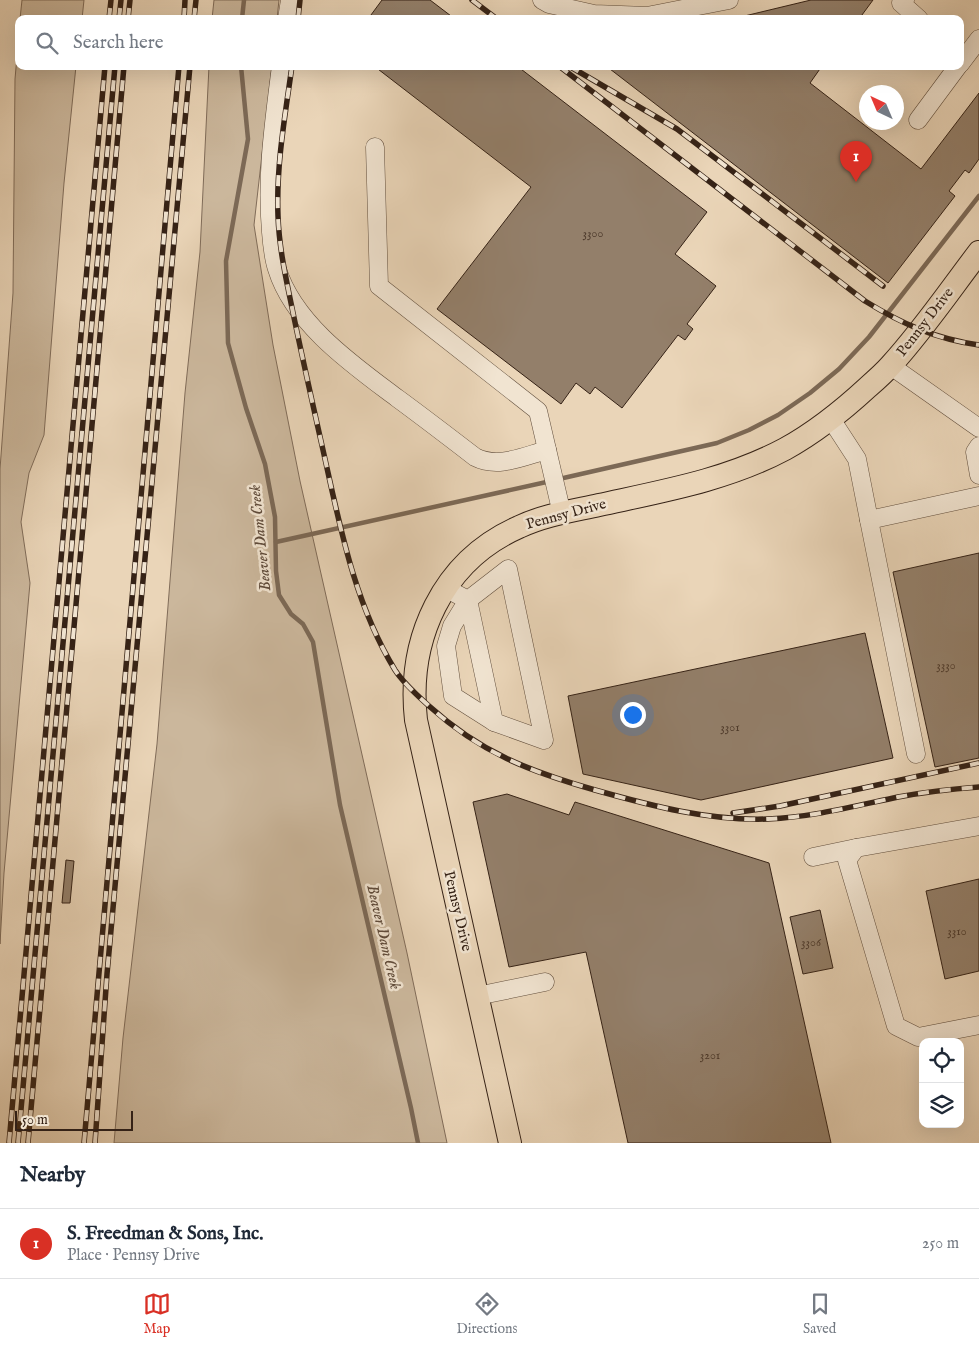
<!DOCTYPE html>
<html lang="en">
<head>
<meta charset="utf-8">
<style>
	body { margin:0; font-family:"IM FELL English",serif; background:#f2f2f3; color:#1f2937 }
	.controls { position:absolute; right:15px; bottom:15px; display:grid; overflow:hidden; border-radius:10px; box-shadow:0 5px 20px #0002 }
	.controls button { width:45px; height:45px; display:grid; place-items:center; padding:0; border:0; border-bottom:1px solid #e0e1e3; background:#fff; color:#1f2937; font:25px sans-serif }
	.compass { position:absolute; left:859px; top:85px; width:45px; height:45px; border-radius:50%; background:#fff; box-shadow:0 5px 20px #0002; rotate:316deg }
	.scale { position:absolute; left:15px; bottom:12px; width:118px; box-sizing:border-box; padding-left:5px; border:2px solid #352216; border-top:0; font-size:14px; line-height:18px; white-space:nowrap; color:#352216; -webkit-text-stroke:4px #f1e4d1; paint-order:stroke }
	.you { position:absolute; left:632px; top:714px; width:18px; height:18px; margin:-12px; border:4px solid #fff; border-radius:50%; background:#1a73e8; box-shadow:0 0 0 8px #1a73e833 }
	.badge { display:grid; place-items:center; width:32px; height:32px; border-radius:50%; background:#d93025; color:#fff; font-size:16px; font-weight:700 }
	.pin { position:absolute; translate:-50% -41px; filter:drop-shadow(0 1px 2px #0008) }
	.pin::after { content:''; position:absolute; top:26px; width:18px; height:15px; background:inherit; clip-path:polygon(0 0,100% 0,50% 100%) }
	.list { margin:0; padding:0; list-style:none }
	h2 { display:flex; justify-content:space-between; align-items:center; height:65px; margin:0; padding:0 20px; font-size:21px }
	h2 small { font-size:16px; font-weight:400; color:#747a83 }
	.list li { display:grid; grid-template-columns:32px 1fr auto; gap:15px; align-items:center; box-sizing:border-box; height:70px; padding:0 20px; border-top:1px solid #e0e1e3 }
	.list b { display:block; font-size:19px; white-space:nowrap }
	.list p { margin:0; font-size:16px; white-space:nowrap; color:#747a83 }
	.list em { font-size:16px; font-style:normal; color:#747a83 }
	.icon { flex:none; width:28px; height:28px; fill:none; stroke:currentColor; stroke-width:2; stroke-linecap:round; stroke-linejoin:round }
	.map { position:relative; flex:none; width:979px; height:1143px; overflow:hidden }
	.search { position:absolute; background:#fff; box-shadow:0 5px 20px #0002; left:15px; right:15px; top:15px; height:55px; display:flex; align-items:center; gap:12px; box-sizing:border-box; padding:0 18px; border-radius:10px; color:#747a83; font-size:19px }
	.sheet { height:135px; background:#fff }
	nav { display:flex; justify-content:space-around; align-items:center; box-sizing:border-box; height:70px; border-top:1px solid #e0e1e3; background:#fff; font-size:14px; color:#747a83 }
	nav a { display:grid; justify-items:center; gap:2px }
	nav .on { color:#d93025 }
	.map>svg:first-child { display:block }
</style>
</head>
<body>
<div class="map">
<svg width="979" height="1143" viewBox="0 0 979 1143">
	<rect width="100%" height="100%" fill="#ead5b8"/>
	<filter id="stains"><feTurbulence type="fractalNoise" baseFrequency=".004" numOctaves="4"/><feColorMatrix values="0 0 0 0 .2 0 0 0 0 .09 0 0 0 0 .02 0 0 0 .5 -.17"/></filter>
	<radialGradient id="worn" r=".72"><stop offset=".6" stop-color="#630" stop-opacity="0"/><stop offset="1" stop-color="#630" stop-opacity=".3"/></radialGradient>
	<!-- green -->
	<g fill="#cbb79c" stroke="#806c59">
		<polygon points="22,0 84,0 82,19 20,19"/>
		<polygon points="214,0 279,0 277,19 212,19"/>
		<polygon points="19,34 19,66 76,66 64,183 44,435 29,473 21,522 30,583 4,873 0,944 0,469 13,293 15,79"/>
		<polygon points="209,66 272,66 254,225 273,345 300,481 407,953 447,1143 114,1143 123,1038 157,744 185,393 200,252"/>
	</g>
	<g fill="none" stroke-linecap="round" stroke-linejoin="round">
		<!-- stream -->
		<g stroke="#7c6956" stroke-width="4.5">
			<polyline points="242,19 244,0"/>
			<polyline points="241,66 248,139 226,261 228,343 246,408 265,464 275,517 276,571 279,595 291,614 303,624 313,642 340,805 411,1108 418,1143"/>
			<polyline points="559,479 717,443 749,430 778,415 810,393 839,369 869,337 979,196"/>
			<polyline points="276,542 551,481"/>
		</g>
	</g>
	<!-- building -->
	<g fill="#937f6a" stroke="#352216">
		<polygon points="382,0 430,0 455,19 368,19"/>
		<polygon points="811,0 873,0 859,19 732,19"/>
		<polygon points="374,66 517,66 707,212 675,254 716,286 687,324 693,329 685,340 678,335 622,408 595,387 590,394 576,383 561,404 437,309 531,187"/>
		<polygon points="613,66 822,66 810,83 921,169 979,93 979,159 969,173 965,170 949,191 955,196 888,283 610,69"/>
		<polygon points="979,553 979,758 935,767 893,572"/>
		<polygon points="865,633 893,758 701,800 583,774 568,696"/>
		<polygon points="507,794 569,815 575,802 769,863 831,1143 628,1143 586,952 509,967 473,802"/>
		<polygon points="66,860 74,861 70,903 62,903"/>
		<polygon points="979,879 979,971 945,979 926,891"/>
		<polygon points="820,910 833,968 803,974 790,917"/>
	</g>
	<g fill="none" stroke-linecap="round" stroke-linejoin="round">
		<defs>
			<g id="minor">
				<polyline points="542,0 549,4 594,14 647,16 729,0"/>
				<polyline points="905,0 901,3 919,19"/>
				<polyline points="287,19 290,0"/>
				<polyline points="960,64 979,39"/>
				<path d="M281,66C274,122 266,175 271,232C272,245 273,257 277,269C294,324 353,365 397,398C423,417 449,437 475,457C498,469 524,456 547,450"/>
				<polyline points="918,120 958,66"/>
				<polyline points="375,147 379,286 538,411 562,514"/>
				<polyline points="891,366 979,428"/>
				<polyline points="831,419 857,459 869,520 979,496"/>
				<polyline points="979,446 975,452 979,475"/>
				<polyline points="869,520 916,754"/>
				<polyline points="445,588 468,600 508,569 544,740 494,722 468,600"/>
				<polyline points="468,600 452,626 446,646 453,696 494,722"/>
				<polyline points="979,826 856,848 847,860 896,1026 918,1037 979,1025"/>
				<polyline points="813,857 856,848"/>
				<polyline points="477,996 545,982"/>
			</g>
			<path id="major" d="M510,1143L416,720C407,639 442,561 519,527C544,515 572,511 599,505C663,491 727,480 785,449C816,432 842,411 868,387C876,380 884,373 891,365C923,330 950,290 979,252"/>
		</defs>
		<!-- minor casing -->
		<use href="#minor" stroke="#624f3e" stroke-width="19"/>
		<!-- major casing -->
		<use href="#major" stroke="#352216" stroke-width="24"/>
		<!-- minor -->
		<use href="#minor" stroke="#f1e4d1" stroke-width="18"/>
		<!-- major -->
		<use href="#major" stroke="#ead5b8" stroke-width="22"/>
		<defs>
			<g id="rail">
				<polyline points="472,0 497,19"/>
				<polyline points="109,19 111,0"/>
				<polyline points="119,19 121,0"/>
				<polyline points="128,19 130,0"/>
				<polyline points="184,19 185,0"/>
				<polyline points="194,19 196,0"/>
				<polyline points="298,19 300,0"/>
				<path d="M292,66C285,116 276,166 278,216C279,246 285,274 291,303C301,352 312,401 323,450C340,526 354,603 395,670C404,684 417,695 429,706C481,753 529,771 595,790C652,806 709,821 768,819C813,817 855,806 898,797C925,792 952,789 979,787"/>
				<path d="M559,66L865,301C902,324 936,339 979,345"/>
				<polyline points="569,66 677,129 883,286"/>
				<polyline points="733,813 780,806 979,763"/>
				<polyline points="9,1143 105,66"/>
				<polyline points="18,1143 115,66"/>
				<polyline points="28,1143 124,66"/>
				<polyline points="84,1143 179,66"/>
				<polyline points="95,1143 107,974 190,66"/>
			</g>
		</defs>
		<!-- rail casing -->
		<use href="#rail" stroke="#352216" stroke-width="5.5"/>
		<!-- rail -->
		<use href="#rail" stroke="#f1e4d1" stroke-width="4" stroke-dasharray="11" stroke-linecap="butt"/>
	</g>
	<g text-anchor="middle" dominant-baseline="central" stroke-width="5" stroke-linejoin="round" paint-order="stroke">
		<!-- number labels -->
		<g font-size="12" fill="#4c392b">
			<text x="593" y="233">3300</text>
			<text x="946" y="665">3330</text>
			<text x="730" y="727">3301</text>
			<text x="957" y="931">3310</text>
			<text x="811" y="942">3306</text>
			<text x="710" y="1055">3201</text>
		</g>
		<!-- street labels -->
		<g font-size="15" fill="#352216" stroke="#f1e4d1">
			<text transform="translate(925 322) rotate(-52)">Pennsy Drive</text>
			<text transform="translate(566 514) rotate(-15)">Pennsy Drive</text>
			<text transform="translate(458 911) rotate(77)">Pennsy Drive</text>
		</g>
		<!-- water labels -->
		<g font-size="16" font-style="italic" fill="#5f4b3b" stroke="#f1e4d1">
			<text transform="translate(261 538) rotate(-96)">Beaver Dam Creek</text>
			<text transform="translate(383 937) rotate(77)">Beaver Dam Creek</text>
		</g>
	</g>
	<rect width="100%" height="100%" filter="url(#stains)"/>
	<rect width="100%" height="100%" fill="url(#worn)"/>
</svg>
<div class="controls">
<button><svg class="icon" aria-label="locate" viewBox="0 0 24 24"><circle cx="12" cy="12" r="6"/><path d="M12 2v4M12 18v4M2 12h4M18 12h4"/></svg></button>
<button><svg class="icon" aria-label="layers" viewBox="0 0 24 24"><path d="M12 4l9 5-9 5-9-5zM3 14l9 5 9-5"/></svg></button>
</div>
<svg class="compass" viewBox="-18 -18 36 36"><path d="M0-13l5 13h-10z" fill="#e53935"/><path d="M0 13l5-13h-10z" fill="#747a83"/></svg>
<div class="scale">50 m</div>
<div class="you"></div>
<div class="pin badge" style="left:856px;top:182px">1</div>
<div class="search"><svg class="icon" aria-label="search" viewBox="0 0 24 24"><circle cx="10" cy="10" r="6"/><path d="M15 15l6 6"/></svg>Search here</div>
</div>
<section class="sheet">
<h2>Nearby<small></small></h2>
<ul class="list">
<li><span class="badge">1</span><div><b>S. Freedman &amp; Sons, Inc.</b><p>Place · Pennsy Drive</p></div><em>250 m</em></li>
</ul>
</section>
<nav>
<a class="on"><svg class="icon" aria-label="map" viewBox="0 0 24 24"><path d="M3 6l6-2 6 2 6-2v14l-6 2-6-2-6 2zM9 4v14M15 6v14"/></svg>Map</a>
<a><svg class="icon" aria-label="directions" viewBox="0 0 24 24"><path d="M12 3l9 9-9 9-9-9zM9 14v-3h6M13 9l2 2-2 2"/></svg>Directions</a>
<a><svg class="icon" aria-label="saved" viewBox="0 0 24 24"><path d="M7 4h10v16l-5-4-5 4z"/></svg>Saved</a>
</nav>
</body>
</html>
